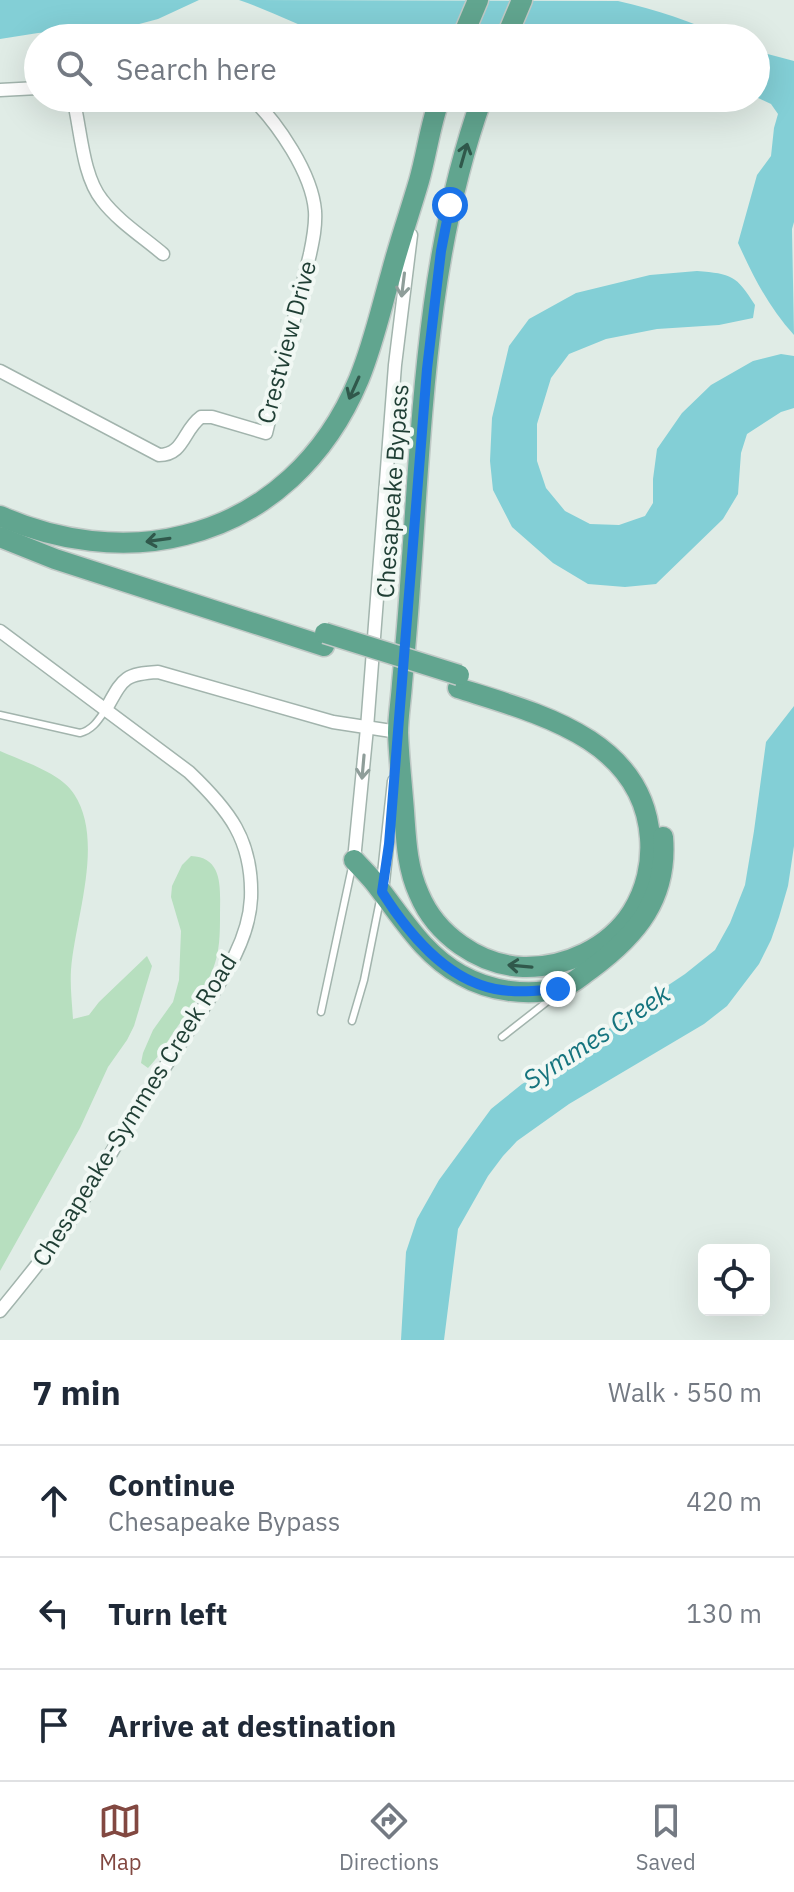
<!DOCTYPE html>
<html lang="en">
<head>
<meta charset="utf-8">
<style>
	body { margin:0; font-family:"IBM Plex Sans",sans-serif; background:#f2f2f3; color:#1f2937 }
	.controls { position:absolute; right:24px; bottom:24px; display:grid; overflow:hidden; border-radius:12px; box-shadow:0 8px 32px #0002 }
	.controls button { width:72px; height:72px; display:grid; place-items:center; padding:0; border:0; border-bottom:2px solid #e0e1e3; background:#fff; color:#1f2937; font:40px sans-serif }
	.stop { position:absolute; width:24px; height:24px; margin:-18px; border:6px solid #1a73e8; border-radius:50%; background:#fff }
	.stop.end { background:#1a73e8; border-color:#fff; box-shadow:0 2px 8px #0008 }
	.list { margin:0; padding:0; list-style:none }
	h2 { display:flex; justify-content:space-between; align-items:center; height:104px; margin:0; padding:0 32px; font-size:34px }
	h2 small { font-size:26px; font-weight:400; color:#747a83 }
	.list li { display:grid; grid-template-columns:52px 1fr auto; gap:24px; align-items:center; box-sizing:border-box; height:112px; padding:0 32px; border-top:2px solid #e0e1e3 }
	.list b { display:block; font-size:30px; white-space:nowrap }
	.list p { margin:0; font-size:26px; white-space:nowrap; color:#747a83 }
	.list em { font-size:26px; font-style:normal; color:#747a83 }
	.icon { flex:none; width:44px; height:44px; fill:none; stroke:currentColor; stroke-width:2; stroke-linecap:round; stroke-linejoin:round }
	.map { position:relative; flex:none; width:794px; height:1340px; overflow:hidden }
	.search { position:absolute; background:#fff; box-shadow:0 8px 32px #0002; left:24px; right:24px; top:24px; height:88px; display:flex; align-items:center; gap:20px; box-sizing:border-box; padding:0 28px; border-radius:44px; color:#747a83; font-size:30px }
	.sheet { height:440px; background:#fff }
	nav { display:flex; justify-content:space-around; align-items:center; box-sizing:border-box; height:112px; border-top:2px solid #e0e1e3; background:#fff; font-size:22px; color:#747a83 }
	nav a { display:grid; justify-items:center; gap:4px }
	nav .on { color:#824841 }
	.map>svg:first-child { display:block }
</style>
</head>
<body>
<div class="map">
<svg width="794" height="1340" viewBox="0 0 794 1340">
	<rect width="100%" height="100%" fill="#e0ece6"/>
	<!-- green -->
	<g fill="#b7dfbf">
		<path d="M0,751C22,761 61,773 74,794C105,841 75,918 71,970C70,986 72,1003 73,1019L89,1015L99,1002L147,956L152,966L134,1026L127,1040L108,1067L80,1128L0,1271Z"/>
		<path d="M191,856C224,857 220,890 220,914C220,933 220,951 213,969C202,995 189,1010 173,1033C165,1045 159,1057 148,1068L141,1063L143,1053L153,1030L173,1002L179,980L181,931L171,897L172,886L182,865Z"/>
	</g>
	<!-- water -->
	<g fill="#83cfd6">
		<polygon points="0,0 199,0 158,19 128,27 96,28 38,33 0,39"/>
		<path d="M239,0L618,1C658,10 690,21 727,38H331C300,26 271,11 239,0Z"/>
		<path d="M756,51L794,61V222L792,229L794,335C769,308 753,276 738,243L757,175L771,156L774,128L778,114L771,104L756,97Z"/>
		<path d="M697,271C732,274 736,275 755,305L753,318L719,325L657,329L606,339L569,354L551,378L537,424V461L546,488L565,511L590,524L619,525L645,516L653,503V479L657,449L682,413L711,385L753,361L781,354L794,356V408L781,412L747,434L741,453L738,494L723,519L656,584L625,587L588,584L553,563L512,527L493,490L490,461L492,418L509,346L529,319L576,293L650,275Z"/>
		<polygon points="794,706 794,846 788,886 779,917 771,940 759,964 727,1006 704,1024 569,1104 517,1141 503,1156 488,1176 458,1229 444,1340 401,1340 406,1252 417,1219 439,1180 491,1109 522,1084 560,1063 603,1034 634,1008 685,974 715,950 730,923 745,885 754,831 766,742"/>
	</g>
	<g fill="none" stroke-linecap="round" stroke-linejoin="round">
		<defs>
			<g id="service">
				<path d="M0,715L80,733C93,730 99,719 106,709"/>
				<polyline points="321,1012 352,867"/>
				<polyline points="352,1021 364,980 380,900"/>
				<polyline points="502,1037 553,997"/>
			</g>
			<g id="minor">
				<polyline points="0,90 38,88"/>
				<path d="M73,98C81,129 82,175 102,200C118,221 143,237 163,254"/>
				<path d="M0,371L159,455C184,455 183,430 201,417H212L266,433L310,254C313,240 316,226 315,211C312,173 278,124 252,98"/>
				<path d="M0,631L189,772C229,810 253,840 251,898C249,943 220,982 196,1019C179,1046 161,1073 143,1100C117,1141 94,1185 67,1225C46,1255 23,1283 0,1311"/>
				<path d="M106,709C123,679 123,674 158,672L333,722L398,732V735"/>
				<polyline points="354,860 367,728 395,365 411,235"/>
				<polyline points="382,892 394,781"/>
			</g>
			<g id="primary">
				<polyline points="462,38 478,0"/>
				<polyline points="506,38 522,0"/>
				<path d="M0,516C57,541 124,551 185,535C267,515 327,456 359,379C373,345 381,309 391,274C399,243 410,212 419,181C427,153 430,125 440,98"/>
				<polyline points="0,537 55,559 324,646"/>
				<path d="M458,688C536,713 643,738 650,838C652,863 646,890 632,912C609,948 565,968 523,967C479,965 436,935 419,894C407,868 406,839 404,811C402,785 399,759 398,733C398,717 401,700 402,684C405,651 408,618 410,586C422,422 426,254 482,98"/>
				<path d="M354,860C362,869 371,877 378,887C403,919 424,955 461,975C489,991 528,997 561,988C572,985 582,975 591,969C637,935 668,898 663,837"/>
			</g>
		</defs>
		<!-- service casing -->
		<use href="#service" stroke="#a2b4ad" stroke-width="9"/>
		<!-- minor casing -->
		<use href="#minor" stroke="#a2b4ad" stroke-width="15"/>
		<!-- primary casing -->
		<use href="#primary" stroke="#c0c9c6" stroke-width="23"/>
		<!-- service -->
		<use href="#service" stroke="#fff" stroke-width="6"/>
		<!-- minor -->
		<use href="#minor" stroke="#fff" stroke-width="12"/>
		<!-- primary -->
		<use href="#primary" stroke="#61a58f" stroke-width="20"/>
		<defs>
			<polyline id="primary-bridge" points="325,633 459,675"/>
		</defs>
		<!-- primary-bridge casing -->
		<use href="#primary-bridge" stroke="#c0c9c6" stroke-width="23" stroke-linecap="butt"/>
		<!-- primary-bridge -->
		<use href="#primary-bridge" stroke="#61a58f" stroke-width="20"/>
	</g>
	<!-- one-way arrows -->
	<defs><path id="oneway-shaft" d="M-6 0H5M1.5-3L5.5 0L1.5 3" fill="none" stroke-width="1.6" stroke-linecap="round" stroke-linejoin="round" transform="scale(2)"/></defs>
	<g stroke="#30584b">
		<use href="#oneway-shaft" transform="translate(464 155) rotate(-74)"/>
		<use href="#oneway-shaft" transform="translate(354 388) rotate(114)"/>
		<use href="#oneway-shaft" transform="translate(158 540) rotate(172)"/>
		<use href="#oneway-shaft" transform="translate(520 966) rotate(-175)"/>
	</g>
	<g stroke="#8f9e9a">
		<use href="#oneway-shaft" transform="translate(403 285) rotate(97)"/>
		<use href="#oneway-shaft" transform="translate(363 767) rotate(95)"/>
	</g>
	<g fill="none" stroke-linecap="round" stroke-linejoin="round">
		<!-- route -->
		<path stroke="#1a73e8" stroke-width="10" d="M450,205L441,251L427,369L389,844L382,892C408,933 445,979 495,989C516,993 537,991 558,989"/>
	</g>
	<g text-anchor="middle" dominant-baseline="central" stroke-width="8" stroke-linejoin="round" paint-order="stroke">
		<!-- street labels -->
		<g font-size="24" fill="#1f3e34" stroke="#f1f8f4">
			<text transform="translate(286 342) rotate(-75)">Crestview Drive</text>
			<text transform="translate(392 491) rotate(-86)">Chesapeake Bypass</text>
			<text transform="translate(134 1110) rotate(-58)">Chesapeake-Symmes Creek Road</text>
		</g>
		<!-- water labels -->
		<g font-size="26" font-style="italic" fill="#15747e" stroke="#f1f8f4">
			<text transform="translate(596 1036) rotate(-33)">Symmes Creek</text>
		</g>
	</g>
</svg>
<div class="controls">
<button><svg class="icon" aria-label="locate" viewBox="0 0 24 24"><circle cx="12" cy="12" r="6"/><path d="M12 2v4M12 18v4M2 12h4M18 12h4"/></svg></button>
</div>
<div class="stop" style="left:450px;top:205px"></div>
<div class="stop end" style="left:558px;top:989px"></div>
<div class="search"><svg class="icon" aria-label="search" viewBox="0 0 24 24"><circle cx="10" cy="10" r="6"/><path d="M15 15l6 6"/></svg>Search here</div>
</div>
<section class="sheet">
<h2>7 min<small>Walk · 550 m</small></h2>
<ul class="list">
<li><svg class="icon" aria-label="ahead" viewBox="0 0 24 24"><path d="M12 20V5M6 11l6-6 6 6"/></svg><div><b>Continue</b><p>Chesapeake Bypass</p></div><em>420 m</em></li>
<li><svg class="icon" aria-label="left" viewBox="0 0 24 24"><path d="M17 20v-9H6M10 6l-5 5 5 5"/></svg><div><b>Turn left</b></div><em>130 m</em></li>
<li><svg class="icon" aria-label="arrive" viewBox="0 0 24 24"><path d="M6 21V4h12l-3 4 3 4H6"/></svg><div><b>Arrive at destination</b></div></li>
</ul>
</section>
<nav>
<a class="on"><svg class="icon" aria-label="map" viewBox="0 0 24 24"><path d="M3 6l6-2 6 2 6-2v14l-6 2-6-2-6 2zM9 4v14M15 6v14"/></svg>Map</a>
<a><svg class="icon" aria-label="directions" viewBox="0 0 24 24"><path d="M12 3l9 9-9 9-9-9zM9 14v-3h6M13 9l2 2-2 2"/></svg>Directions</a>
<a><svg class="icon" aria-label="saved" viewBox="0 0 24 24"><path d="M7 4h10v16l-5-4-5 4z"/></svg>Saved</a>
</nav>
</body>
</html>
